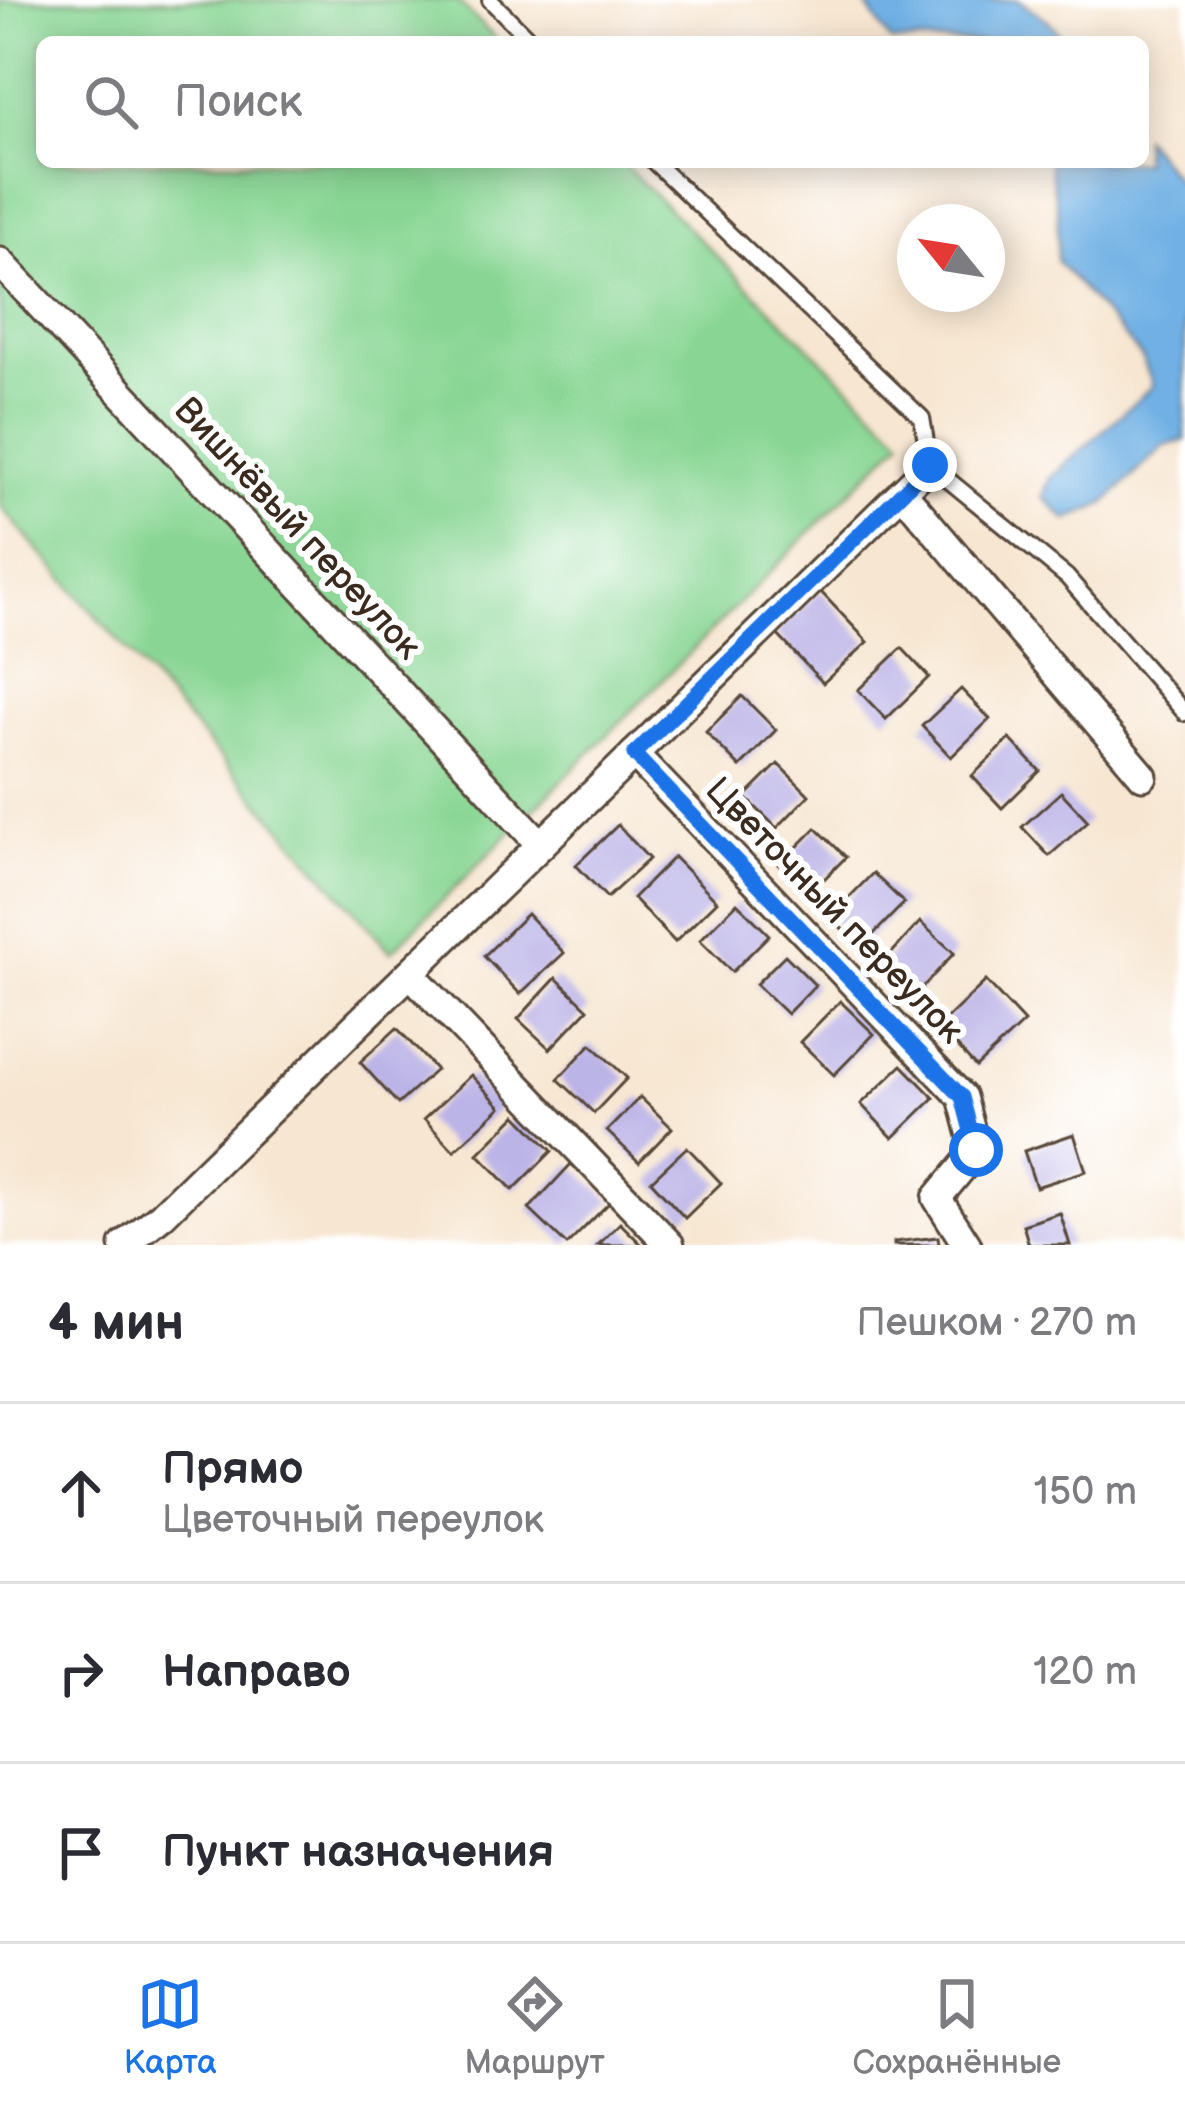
<!DOCTYPE html>
<html lang="ru">
<head>
<meta charset="utf-8">
<style>
	body { margin:0; font-family:"Balsamiq Sans",sans-serif; background:#f2f2f3; color:#2b2b33 }
	.compass { position:absolute; left:897px; top:204px; width:108px; height:108px; border-radius:50%; background:#fff; box-shadow:0 6px 30px #0003; rotate:300deg }
	.stop { position:absolute; width:36px; height:36px; margin:-27px; border:9px solid #1a73e8; border-radius:50%; background:#fff }
	.stop.end { background:#1a73e8; border-color:#fff; box-shadow:0 3px 12px #0008 }
	.list { margin:0; padding:0; list-style:none }
	h2 { display:flex; justify-content:space-between; align-items:center; height:156px; margin:0; padding:0 48px; font-size:51px }
	h2 small { font-size:39px; font-weight:400; color:#7c7c81 }
	.list li { display:grid; grid-template-columns:78px 1fr auto; gap:36px; align-items:center; box-sizing:border-box; height:180px; padding:0 48px; border-top:3px solid #e1e1e2 }
	.list b { display:block; font-size:45px; white-space:nowrap }
	.list p { margin:0; font-size:39px; white-space:nowrap; color:#7c7c81 }
	.list em { font-size:39px; font-style:normal; color:#7c7c81 }
	.icon { flex:none; width:66px; height:66px; fill:none; stroke:currentColor; stroke-width:2; stroke-linecap:round; stroke-linejoin:round }
	.map { position:relative; flex:none; width:1185px; height:1245px; overflow:hidden }
	.search { position:absolute; background:#fff; box-shadow:0 6px 30px #0003; left:36px; right:36px; top:36px; height:132px; display:flex; align-items:center; gap:30px; box-sizing:border-box; padding:0 42px; border-radius:18px; color:#7c7c81; font-size:45px }
	.sheet { height:696px; background:#fff }
	nav { display:flex; justify-content:space-around; align-items:center; box-sizing:border-box; height:168px; border-top:3px solid #e1e1e2; background:#fff; font-size:33px; color:#7c7c81 }
	nav a { display:grid; justify-items:center; gap:6px }
	nav .on { color:#1a73e8 }
	.map>svg:first-child { display:block }
</style>
</head>
<body>
<div class="map">
<svg width="1185" height="1245" viewBox="0 0 1185 1245">
	<rect width="100%" height="100%" fill="#fff"/>
	<filter id="ink" filterUnits="userSpaceOnUse"><feTurbulence type="fractalNoise" baseFrequency=".00833" numOctaves="2"/><feDisplacementMap in="SourceGraphic" scale="24" xChannelSelector="R" yChannelSelector="G"/><feConvolveMatrix kernelMatrix="1 2 1 2 8 2 1 2 1" color-interpolation-filters="sRGB"/></filter>
	<filter id="wash" filterUnits="userSpaceOnUse"><feTurbulence type="fractalNoise" baseFrequency=".004" numOctaves="4" result="noise"/><feDisplacementMap in="SourceGraphic" scale="48" xChannelSelector="R" yChannelSelector="G"/><feGaussianBlur stdDeviation="2.7" result="paint"/><feColorMatrix in="noise" values="0 0 0 0 0 0 0 0 0 0 0 0 0 0 0 0 0 1.4 0 .05"/><feComposite in="paint" operator="in"/></filter>
	<g filter="url(#wash)">
		<rect width="100%" height="100%" fill="#f7e6d1"/>
		<!-- green -->
		<polygon fill="#89d694" stroke="#628059" stroke-width="3" points="0,0 456,0 499,42 42,42 42,162 621,162 903,439 391,952 0,506"/>
		<!-- water -->
		<g fill="#70b0e4" stroke="#566d81" stroke-width="3">
			<polygon points="863,0 1018,0 1049,21 1066,42 891,42"/>
			<polygon points="1143,137 1185,190 1185,440 1164,446 1104,504 1067,520 1043,497 1050,478 1153,386 1142,357 1057,261 1058,211 1049,162 1143,162"/>
		</g>
		<g id="blocks">
			<!-- building -->
			<g fill="#bbb4e7">
				<polygon points="820,591 868,642 823,683 776,633"/>
				<polygon points="902,648 929,677 886,719 858,690"/>
				<polygon points="961,689 990,719 951,757 922,726"/>
				<polygon points="742,696 776,730 740,767 706,732"/>
				<polygon points="1010,739 1040,771 1002,808 972,776"/>
				<polygon points="778,764 809,795 777,828 745,797"/>
				<polygon points="1061,792 1088,821 1049,856 1022,827"/>
				<polygon points="618,825 649,859 607,898 576,865"/>
				<polygon points="816,828 846,857 808,895 779,865"/>
				<polygon points="674,857 717,901 675,942 633,898"/>
				<polygon points="873,873 904,903 861,947 830,917"/>
				<polygon points="737,903 769,935 732,972 700,940"/>
				<polygon points="527,914 564,953 520,994 484,956"/>
				<polygon points="920,922 954,953 912,999 878,968"/>
				<polygon points="785,955 815,985 787,1014 756,984"/>
				<polygon points="556,978 588,1009 550,1049 518,1019"/>
				<polygon points="986,981 1024,1022 976,1067 939,1026"/>
				<polygon points="840,1001 874,1034 834,1075 800,1042"/>
				<polygon points="397,1028 436,1070 398,1104 360,1062"/>
				<polygon points="591,1044 627,1078 594,1113 558,1079"/>
				<polygon points="902,1065 934,1098 893,1138 861,1104"/>
				<polygon points="471,1075 501,1107 454,1151 424,1119"/>
				<polygon points="640,1097 672,1128 639,1162 607,1131"/>
				<polygon points="517,1115 552,1151 513,1190 478,1154"/>
				<polygon points="1074,1134 1086,1171 1036,1187 1024,1151"/>
				<polygon points="687,1147 721,1183 685,1218 651,1181"/>
				<polygon points="571,1164 611,1201 567,1245 529,1209"/>
				<polygon points="1060,1213 1070,1245 1029,1245 1023,1225"/>
				<polygon points="620,1223 642,1245 598,1245"/>
				<polygon points="938,1237 939,1245 894,1245 894,1242"/>
			</g>
		</g>
	</g>
	<g filter="url(#ink)">
		<use href="#blocks" fill-opacity="0" stroke="#574639" stroke-width="3"/>
		<g fill="none" stroke-linecap="round" stroke-linejoin="round">
			<defs>
				<g id="lane">
					<polyline points="490,0 532,42"/>
					<polyline points="654,162 922,418 930,465 1067,577 1185,713"/>
				</g>
				<g id="street">
					<polyline points="0,262 541,845"/>
					<polyline points="902,492 1143,776"/>
					<polyline points="634,754 962,1097 976,1151 937,1198 967,1245"/>
					<polyline points="410,973 670,1245"/>
					<polyline points="124,1245 162,1215 930,465"/>
				</g>
			</defs>
			<!-- lane casing -->
			<use href="#lane" stroke="#574639" stroke-width="20"/>
			<!-- street casing -->
			<use href="#street" stroke="#574639" stroke-width="33"/>
			<!-- lane -->
			<use href="#lane" stroke="#fff" stroke-width="14"/>
			<!-- street -->
			<use href="#street" stroke="#fff" stroke-width="27"/>
		</g>
	</g>
	<g fill="none" stroke-linecap="round" stroke-linejoin="round" filter="url(#ink)">
		<!-- route -->
		<polyline stroke="#1a73e8" stroke-width="15" points="930,465 634,754 962,1097 976,1150"/>
	</g>
	<g text-anchor="middle" dominant-baseline="central" stroke-width="12" stroke-linejoin="round" paint-order="stroke">
		<!-- street labels -->
		<g font-size="36" fill="#3b2a1e" stroke="#fff">
			<text transform="translate(297 529) rotate(47)">Вишнёвый переулок</text>
			<text transform="translate(834 911) rotate(46)">Цветочный переулок</text>
		</g>
	</g>
</svg>
<svg class="compass" viewBox="-18 -18 36 36"><path d="M0-13l5 13h-10z" fill="#e53935"/><path d="M0 13l5-13h-10z" fill="#7c7c81"/></svg>
<div class="stop" style="left:976px;top:1150px"></div>
<div class="stop end" style="left:930px;top:465px"></div>
<div class="search"><svg class="icon" aria-label="search" viewBox="0 0 24 24"><circle cx="10" cy="10" r="6"/><path d="M15 15l6 6"/></svg>Поиск</div>
</div>
<section class="sheet">
<h2>4 мин<small>Пешком · 270 m</small></h2>
<ul class="list">
<li><svg class="icon" aria-label="ahead" viewBox="0 0 24 24"><path d="M12 20V5M6 11l6-6 6 6"/></svg><div><b>Прямо</b><p>Цветочный переулок</p></div><em>150 m</em></li>
<li><svg class="icon" aria-label="right" viewBox="0 0 24 24"><path d="M7 20v-9h11M14 6l5 5-5 5"/></svg><div><b>Направо</b></div><em>120 m</em></li>
<li><svg class="icon" aria-label="arrive" viewBox="0 0 24 24"><path d="M6 21V4h12l-3 4 3 4H6"/></svg><div><b>Пункт назначения</b></div></li>
</ul>
</section>
<nav>
<a class="on"><svg class="icon" aria-label="map" viewBox="0 0 24 24"><path d="M3 6l6-2 6 2 6-2v14l-6 2-6-2-6 2zM9 4v14M15 6v14"/></svg>Карта</a>
<a><svg class="icon" aria-label="directions" viewBox="0 0 24 24"><path d="M12 3l9 9-9 9-9-9zM9 14v-3h6M13 9l2 2-2 2"/></svg>Маршрут</a>
<a><svg class="icon" aria-label="saved" viewBox="0 0 24 24"><path d="M7 4h10v16l-5-4-5 4z"/></svg>Сохранённые</a>
</nav>
</body>
</html>
